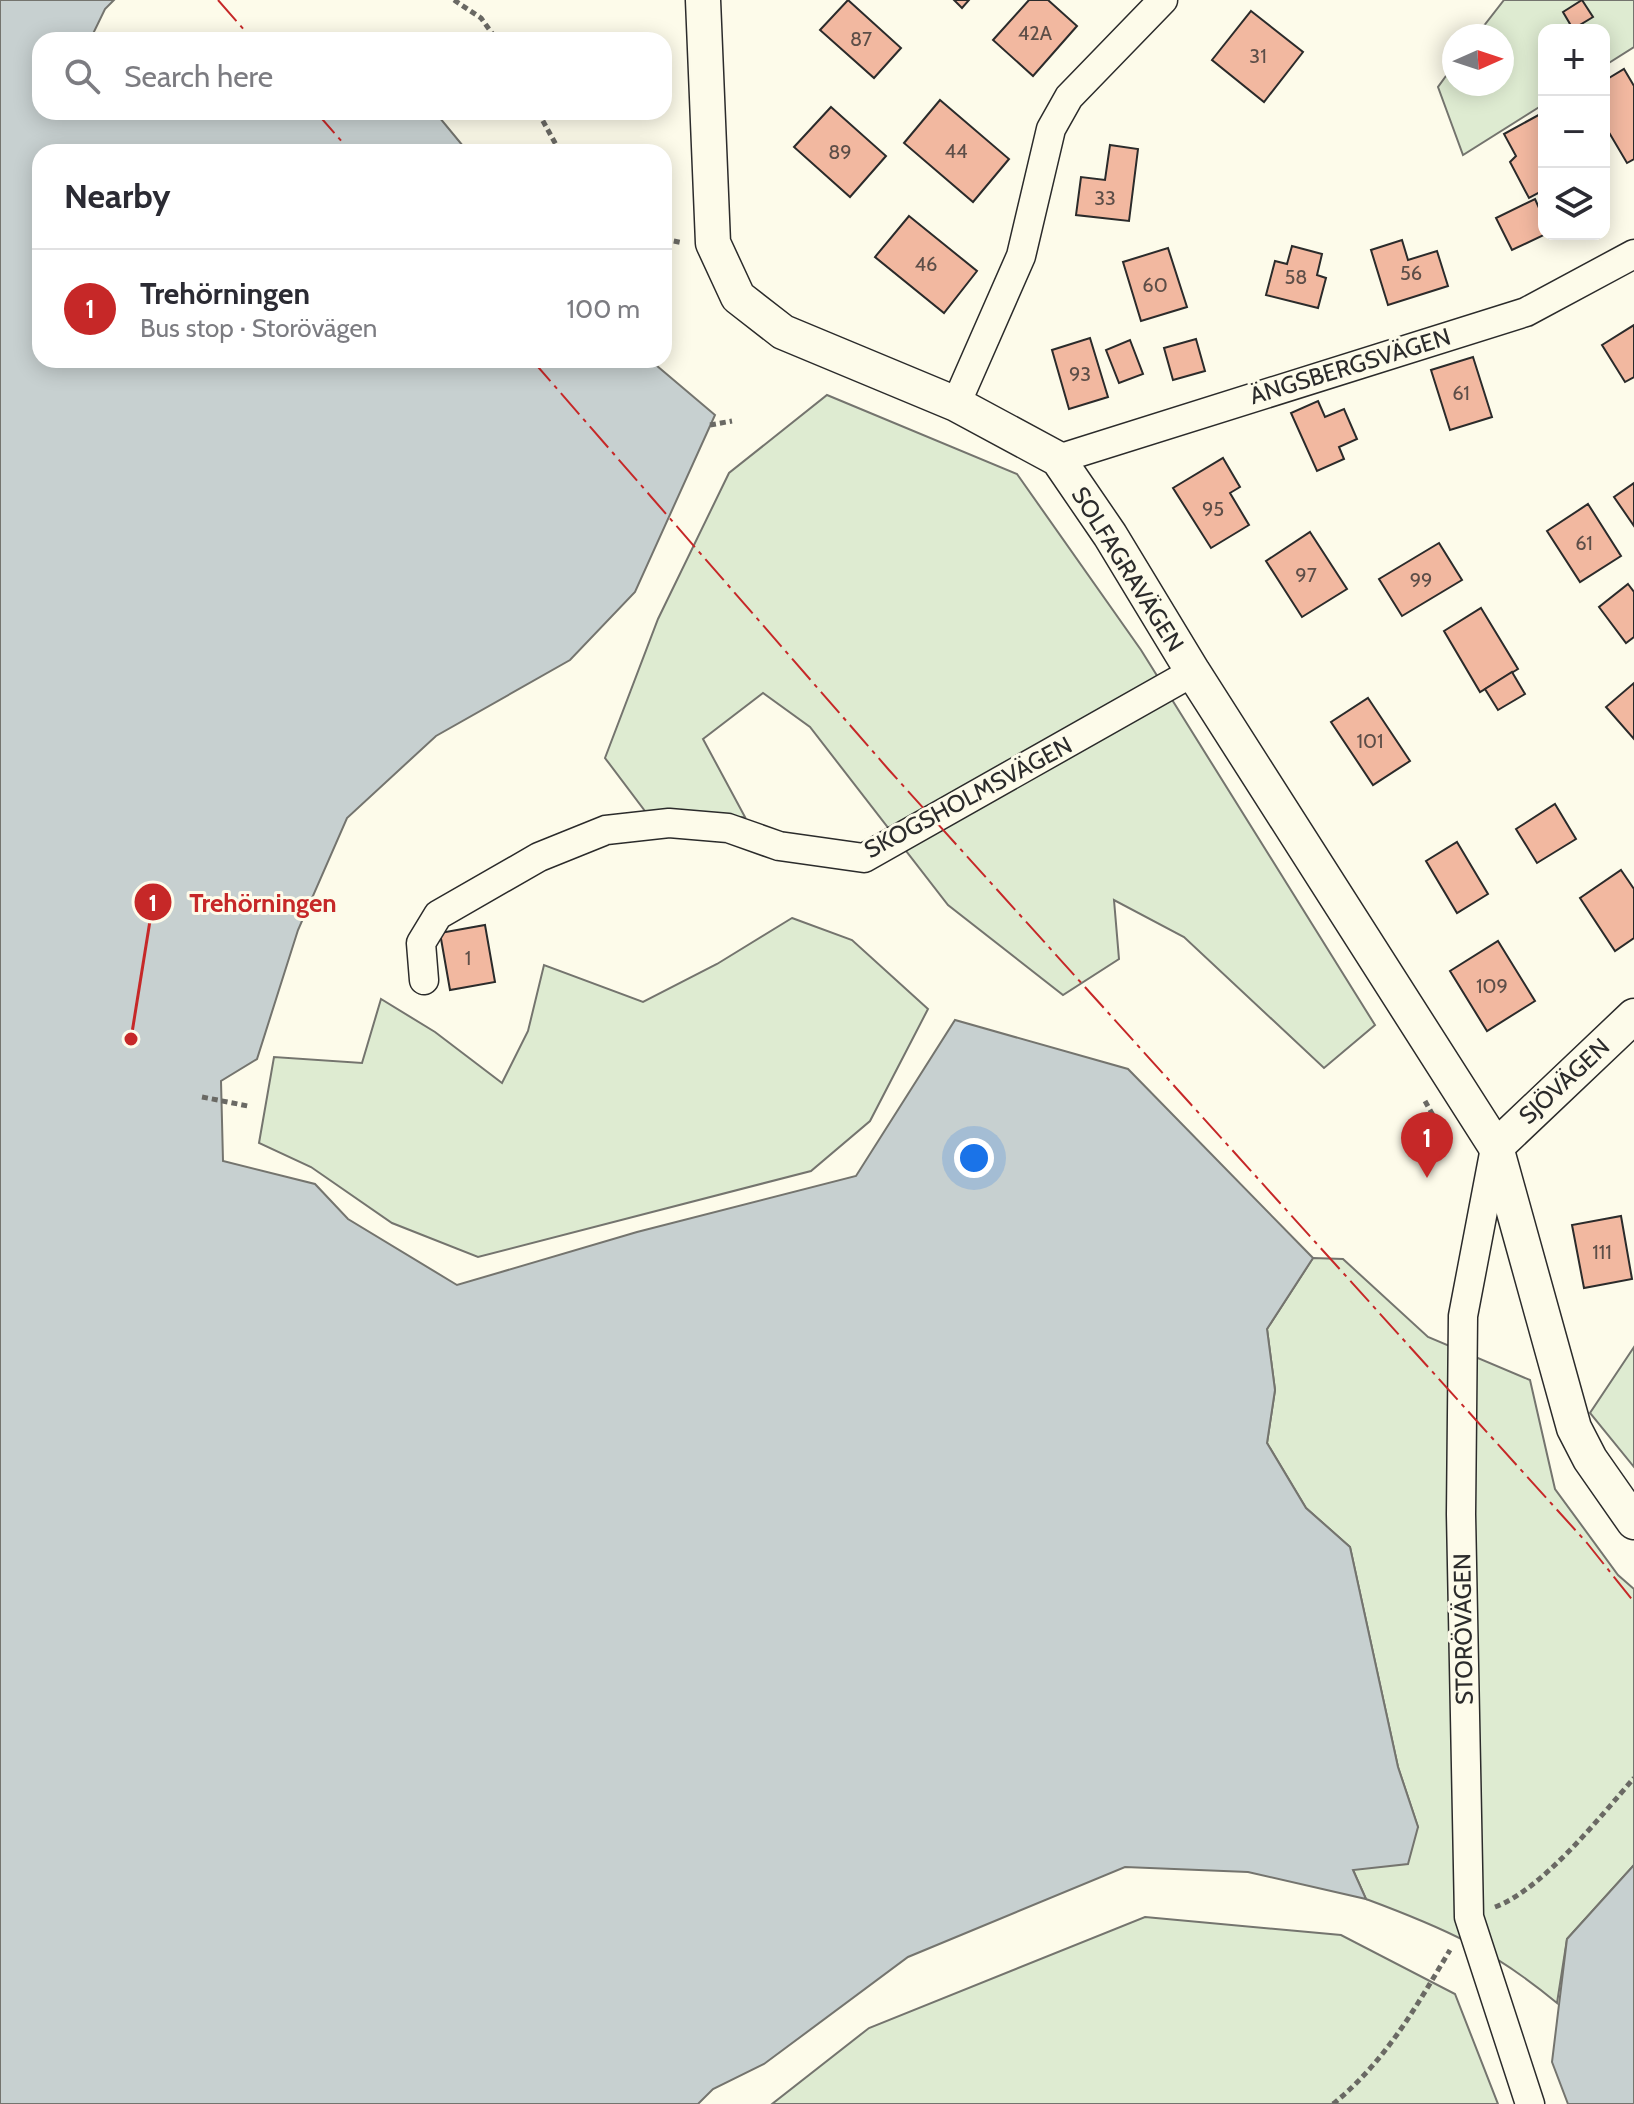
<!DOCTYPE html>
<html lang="en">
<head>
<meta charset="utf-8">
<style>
	body { margin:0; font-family:Cabin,sans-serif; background:#f2f2f3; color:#2b2b33 }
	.controls { position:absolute; right:24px; top:24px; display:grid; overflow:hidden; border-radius:16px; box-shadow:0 4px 20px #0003 }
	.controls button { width:72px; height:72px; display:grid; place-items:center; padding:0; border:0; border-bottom:2px solid #e1e1e2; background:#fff; color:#2b2b33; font:40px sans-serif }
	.compass { position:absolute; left:1442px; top:24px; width:72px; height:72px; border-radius:50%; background:#fff; box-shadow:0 4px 20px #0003; rotate:87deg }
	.you { position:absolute; left:974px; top:1158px; width:28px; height:28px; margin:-20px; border:6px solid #fff; border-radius:50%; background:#1a73e8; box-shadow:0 0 0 12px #1a73e833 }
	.badge { display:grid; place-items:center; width:52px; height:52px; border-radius:50%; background:#c62828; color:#fff; font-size:26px; font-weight:700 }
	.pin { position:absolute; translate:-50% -66px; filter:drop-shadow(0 2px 4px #0008) }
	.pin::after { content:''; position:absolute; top:42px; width:28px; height:24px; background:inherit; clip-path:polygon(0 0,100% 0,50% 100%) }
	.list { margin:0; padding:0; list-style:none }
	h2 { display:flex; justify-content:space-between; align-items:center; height:104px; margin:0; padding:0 32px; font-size:34px }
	h2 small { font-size:26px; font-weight:400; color:#7c7c81 }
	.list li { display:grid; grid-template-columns:52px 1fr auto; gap:24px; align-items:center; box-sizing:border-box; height:120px; padding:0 32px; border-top:2px solid #e1e1e2 }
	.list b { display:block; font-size:30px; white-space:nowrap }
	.list p { margin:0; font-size:26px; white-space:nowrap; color:#7c7c81 }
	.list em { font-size:26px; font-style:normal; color:#7c7c81 }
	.icon { flex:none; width:44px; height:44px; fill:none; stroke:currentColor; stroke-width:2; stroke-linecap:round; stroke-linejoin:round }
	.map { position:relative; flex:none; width:1634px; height:2104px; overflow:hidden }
	.search { position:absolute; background:#fff; box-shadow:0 4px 20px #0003; left:32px; top:32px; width:640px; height:88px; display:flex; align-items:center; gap:20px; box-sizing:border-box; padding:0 28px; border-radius:24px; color:#7c7c81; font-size:30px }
	.panel { position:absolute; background:#fff; box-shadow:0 4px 20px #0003; left:32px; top:144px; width:640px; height:224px; border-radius:24px }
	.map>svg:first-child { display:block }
</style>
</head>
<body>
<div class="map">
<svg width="1634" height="2104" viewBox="0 0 1634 2104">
	<rect width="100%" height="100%" fill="#fdfbea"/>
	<!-- green -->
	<g fill="#deebd1" stroke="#74746e" stroke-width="2">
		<polygon points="1504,0 1634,0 1634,47 1604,66 1604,30 1544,30 1544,104 1463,155 1438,87 1454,65 1454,84 1502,84 1502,36 1476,36"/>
		<polygon points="827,395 1017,474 1141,650 1375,1025 1324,1068 1184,937 1114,900 1119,959 1063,995 948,905 810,727 763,693 703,739 745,817 651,819 605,758 658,619 729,473"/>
		<polygon points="792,918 852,940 928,1009 870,1121 811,1171 478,1257 392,1223 311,1167 259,1143 274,1057 362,1063 381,999 435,1032 502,1083 528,1031 544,965 643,1002 717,964"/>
		<path d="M1313,1258L1343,1259L1428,1337L1530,1380L1555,1489L1618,1575L1634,1589V1865L1567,1939L1557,2003C1492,1949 1444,1928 1366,1899L1353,1870L1418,1827L1398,1767L1350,1547L1306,1508L1267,1443L1275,1390L1267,1329Z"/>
		<polygon points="1634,1347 1634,1467 1590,1413"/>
		<polygon points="1145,1917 1341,1935 1455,1994 1498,2104 772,2104 869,2028"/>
	</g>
	<!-- water -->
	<g fill="#c7d0d0" stroke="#74746e" stroke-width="2">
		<polygon points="0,0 114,0 105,9 90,40 40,40 40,112 435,112 468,152 40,152 40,360 650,360 715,415 635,592 570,660 436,736 347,818 298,930 257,1059 221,1081 223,1161 315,1184 348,1219 457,1285 637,1232 856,1176 955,1020 1128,1069 1313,1258 1267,1329 1275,1390 1267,1443 1306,1508 1350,1547 1398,1767 1418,1827 1408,1864 1353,1870 1366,1899 1248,1872 1125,1867 908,1957 764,2064 713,2089 698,2104 0,2104"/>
		<polygon points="1634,1865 1634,2104 1568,2104 1552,2062 1567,1939"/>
	</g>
	<!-- building -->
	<g fill="#f2b8a0" stroke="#2b2b2b" stroke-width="2">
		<polygon points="848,0 901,48 874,78 820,30"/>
		<polygon points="954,0 969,0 962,8"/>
		<polygon points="1029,0 1048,0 1077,26 1033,76 993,40"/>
		<polygon points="1582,0 1593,17 1573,29 1563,12"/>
		<polygon points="1251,11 1303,52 1264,102 1212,60"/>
		<polygon points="1624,69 1634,86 1634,159 1627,163 1604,124 1604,81"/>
		<polygon points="940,100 1009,159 973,202 904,143"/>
		<polygon points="831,107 886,156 850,197 794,147"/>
		<polygon points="1544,112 1544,190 1529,198 1510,162 1516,156 1504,134"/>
		<polygon points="1110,145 1138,149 1129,221 1076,215 1081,177 1105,180"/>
		<polygon points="1535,199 1544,219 1546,234 1512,250 1496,218"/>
		<polygon points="909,216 977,271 944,313 875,257"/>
		<polygon points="1402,240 1408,260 1437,251 1448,286 1388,305 1371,250"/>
		<polygon points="1292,246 1322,254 1317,275 1326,278 1318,308 1266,295 1275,261 1287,264"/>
		<polygon points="1168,248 1187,307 1141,321 1123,262"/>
		<polygon points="1634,325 1634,377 1625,382 1602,345"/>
		<polygon points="1090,338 1108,397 1069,409 1052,350"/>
		<polygon points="1196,339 1205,371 1173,380 1164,348"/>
		<polygon points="1130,340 1143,374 1119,383 1106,350"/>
		<polygon points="1473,357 1492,417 1450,430 1431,370"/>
		<polygon points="1318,401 1325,417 1344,409 1357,439 1339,447 1344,459 1317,471 1291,413"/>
		<polygon points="1223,458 1240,487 1230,493 1249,525 1211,548 1173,488"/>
		<polygon points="1634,483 1634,526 1614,497"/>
		<polygon points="1588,504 1621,556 1580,582 1547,531"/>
		<polygon points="1310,532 1347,589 1302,617 1266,561"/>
		<polygon points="1439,543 1462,580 1402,616 1379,579"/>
		<polygon points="1628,584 1634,592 1634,637 1626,643 1599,607"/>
		<polygon points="1481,608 1518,669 1480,692 1444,631"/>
		<polygon points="1512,672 1525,694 1498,710 1485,689"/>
		<polygon points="1634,683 1634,739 1606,707"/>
		<polygon points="1368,698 1410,761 1373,785 1331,722"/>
		<polygon points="1555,804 1576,839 1537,863 1516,829"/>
		<polygon points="1457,842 1488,894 1457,913 1426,861"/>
		<polygon points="1621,870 1634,889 1634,938 1615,951 1580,898"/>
		<polygon points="485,925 495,982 450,990 440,933"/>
		<polygon points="1498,941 1535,1001 1487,1031 1450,971"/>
		<polygon points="1621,1216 1632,1279 1584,1288 1572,1225"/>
	</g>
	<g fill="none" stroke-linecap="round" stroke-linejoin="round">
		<defs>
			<g id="minor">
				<polyline points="956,404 1021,256 1051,129 1069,97 1163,0"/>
				<polyline points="1058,459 1526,312 1634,254"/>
				<polyline points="424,980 421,943 438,915 539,857 606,830 669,823 728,828 779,846 864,858 1193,672"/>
				<polyline points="1495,1148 1463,1316 1461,1514 1469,1917 1530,2104"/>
			</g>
			<g id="tertiary">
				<polyline points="703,0 713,243 738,297 783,332 956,404 1058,459 1110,535 1193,672 1496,1147 1574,1428 1590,1459 1634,1522"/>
				<polyline points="1496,1147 1634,1016"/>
			</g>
		</defs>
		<!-- minor casing -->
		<use href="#minor" stroke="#2b2b2b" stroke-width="31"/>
		<!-- tertiary casing -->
		<use href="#tertiary" stroke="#2b2b2b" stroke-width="37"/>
		<!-- path -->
		<g stroke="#6a6964" stroke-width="5" stroke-dasharray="6 4" stroke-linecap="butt">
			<polyline points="454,0 481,18 497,40"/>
			<polyline points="538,112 560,152"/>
			<polyline points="664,239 683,243"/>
			<polyline points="710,425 732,421"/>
			<polyline points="202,1097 248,1106"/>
			<polyline points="1425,1101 1444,1135"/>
			<path d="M1495,1907C1543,1889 1600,1817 1634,1778"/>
			<path d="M1333,2104C1386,2061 1416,2007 1450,1950"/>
		</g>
		<!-- minor -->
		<use href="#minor" stroke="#fdfbea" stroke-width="28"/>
		<!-- tertiary -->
		<use href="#tertiary" stroke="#fdfbea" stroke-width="34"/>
		<!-- power -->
		<g stroke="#c62828" stroke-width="2" stroke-dasharray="28 6 4 6" stroke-linecap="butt">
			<polyline points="218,0 253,40"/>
			<polyline points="316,112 351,152"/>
			<polyline points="532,360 889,770 1587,1543 1634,1602"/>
		</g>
	</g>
	<g text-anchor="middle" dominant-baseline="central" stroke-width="6" stroke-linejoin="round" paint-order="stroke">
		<!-- number labels -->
		<g font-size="20" fill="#5d4e48">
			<text x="1035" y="33">42A</text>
			<text x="861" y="39">87</text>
			<text x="1258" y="56">31</text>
			<text x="956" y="151">44</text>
			<text x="840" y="152">89</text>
			<text x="1105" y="198">33</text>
			<text x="926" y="264">46</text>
			<text x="1411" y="273">56</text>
			<text x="1296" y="277">58</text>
			<text x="1155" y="285">60</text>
			<text x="1080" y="374">93</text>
			<text x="1461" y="393">61</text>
			<text x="1213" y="509">95</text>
			<text x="1584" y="543">61</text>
			<text x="1306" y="575">97</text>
			<text x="1421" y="580">99</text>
			<text x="1370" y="741">101</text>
			<text x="468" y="958">1</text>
			<text x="1492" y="986">109</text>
			<text x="1602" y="1252">111</text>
		</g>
		<!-- street labels -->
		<g font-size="24" fill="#2b2b2b" stroke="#fdfbea">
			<text transform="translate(1350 366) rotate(-17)">ÄNGSBERGSVÄGEN</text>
			<text transform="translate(1128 569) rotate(58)">SOLFAGRAVÄGEN</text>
			<text transform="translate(968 797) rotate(-28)">SKOGSHOLMSVÄGEN</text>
			<text transform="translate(1564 1081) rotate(-43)">SJÖVÄGEN</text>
			<text transform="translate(1463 1629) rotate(-91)">STORÖVÄGEN</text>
		</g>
	</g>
	<!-- callouts -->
	<path fill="none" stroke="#c62828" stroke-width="3" d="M131 1039L153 902"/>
	<g fill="#c62828" stroke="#fdfbea" stroke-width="3">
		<circle cx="131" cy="1039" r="8"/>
		<circle cx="153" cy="902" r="20"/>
	</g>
	<g font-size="24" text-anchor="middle" font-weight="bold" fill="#fff">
		<text x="153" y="911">1</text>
	</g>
	<g font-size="26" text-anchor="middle" font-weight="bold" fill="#c62828" stroke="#fdfbea" stroke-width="6" stroke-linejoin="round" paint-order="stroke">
		<text x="263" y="912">Trehörningen</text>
	</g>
</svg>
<div class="controls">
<button>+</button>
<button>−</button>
<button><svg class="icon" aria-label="layers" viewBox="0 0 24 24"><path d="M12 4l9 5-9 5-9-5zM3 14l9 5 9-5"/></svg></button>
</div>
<svg class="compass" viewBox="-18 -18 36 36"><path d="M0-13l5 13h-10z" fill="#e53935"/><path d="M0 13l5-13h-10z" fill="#7c7c81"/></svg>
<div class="you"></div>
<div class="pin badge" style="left:1427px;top:1178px">1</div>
<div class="search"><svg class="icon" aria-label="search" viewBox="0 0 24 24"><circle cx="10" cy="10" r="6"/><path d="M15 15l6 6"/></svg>Search here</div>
<section class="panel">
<h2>Nearby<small></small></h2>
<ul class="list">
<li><span class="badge">1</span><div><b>Trehörningen</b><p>Bus stop · Storövägen</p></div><em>100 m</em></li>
</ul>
</section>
</div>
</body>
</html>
